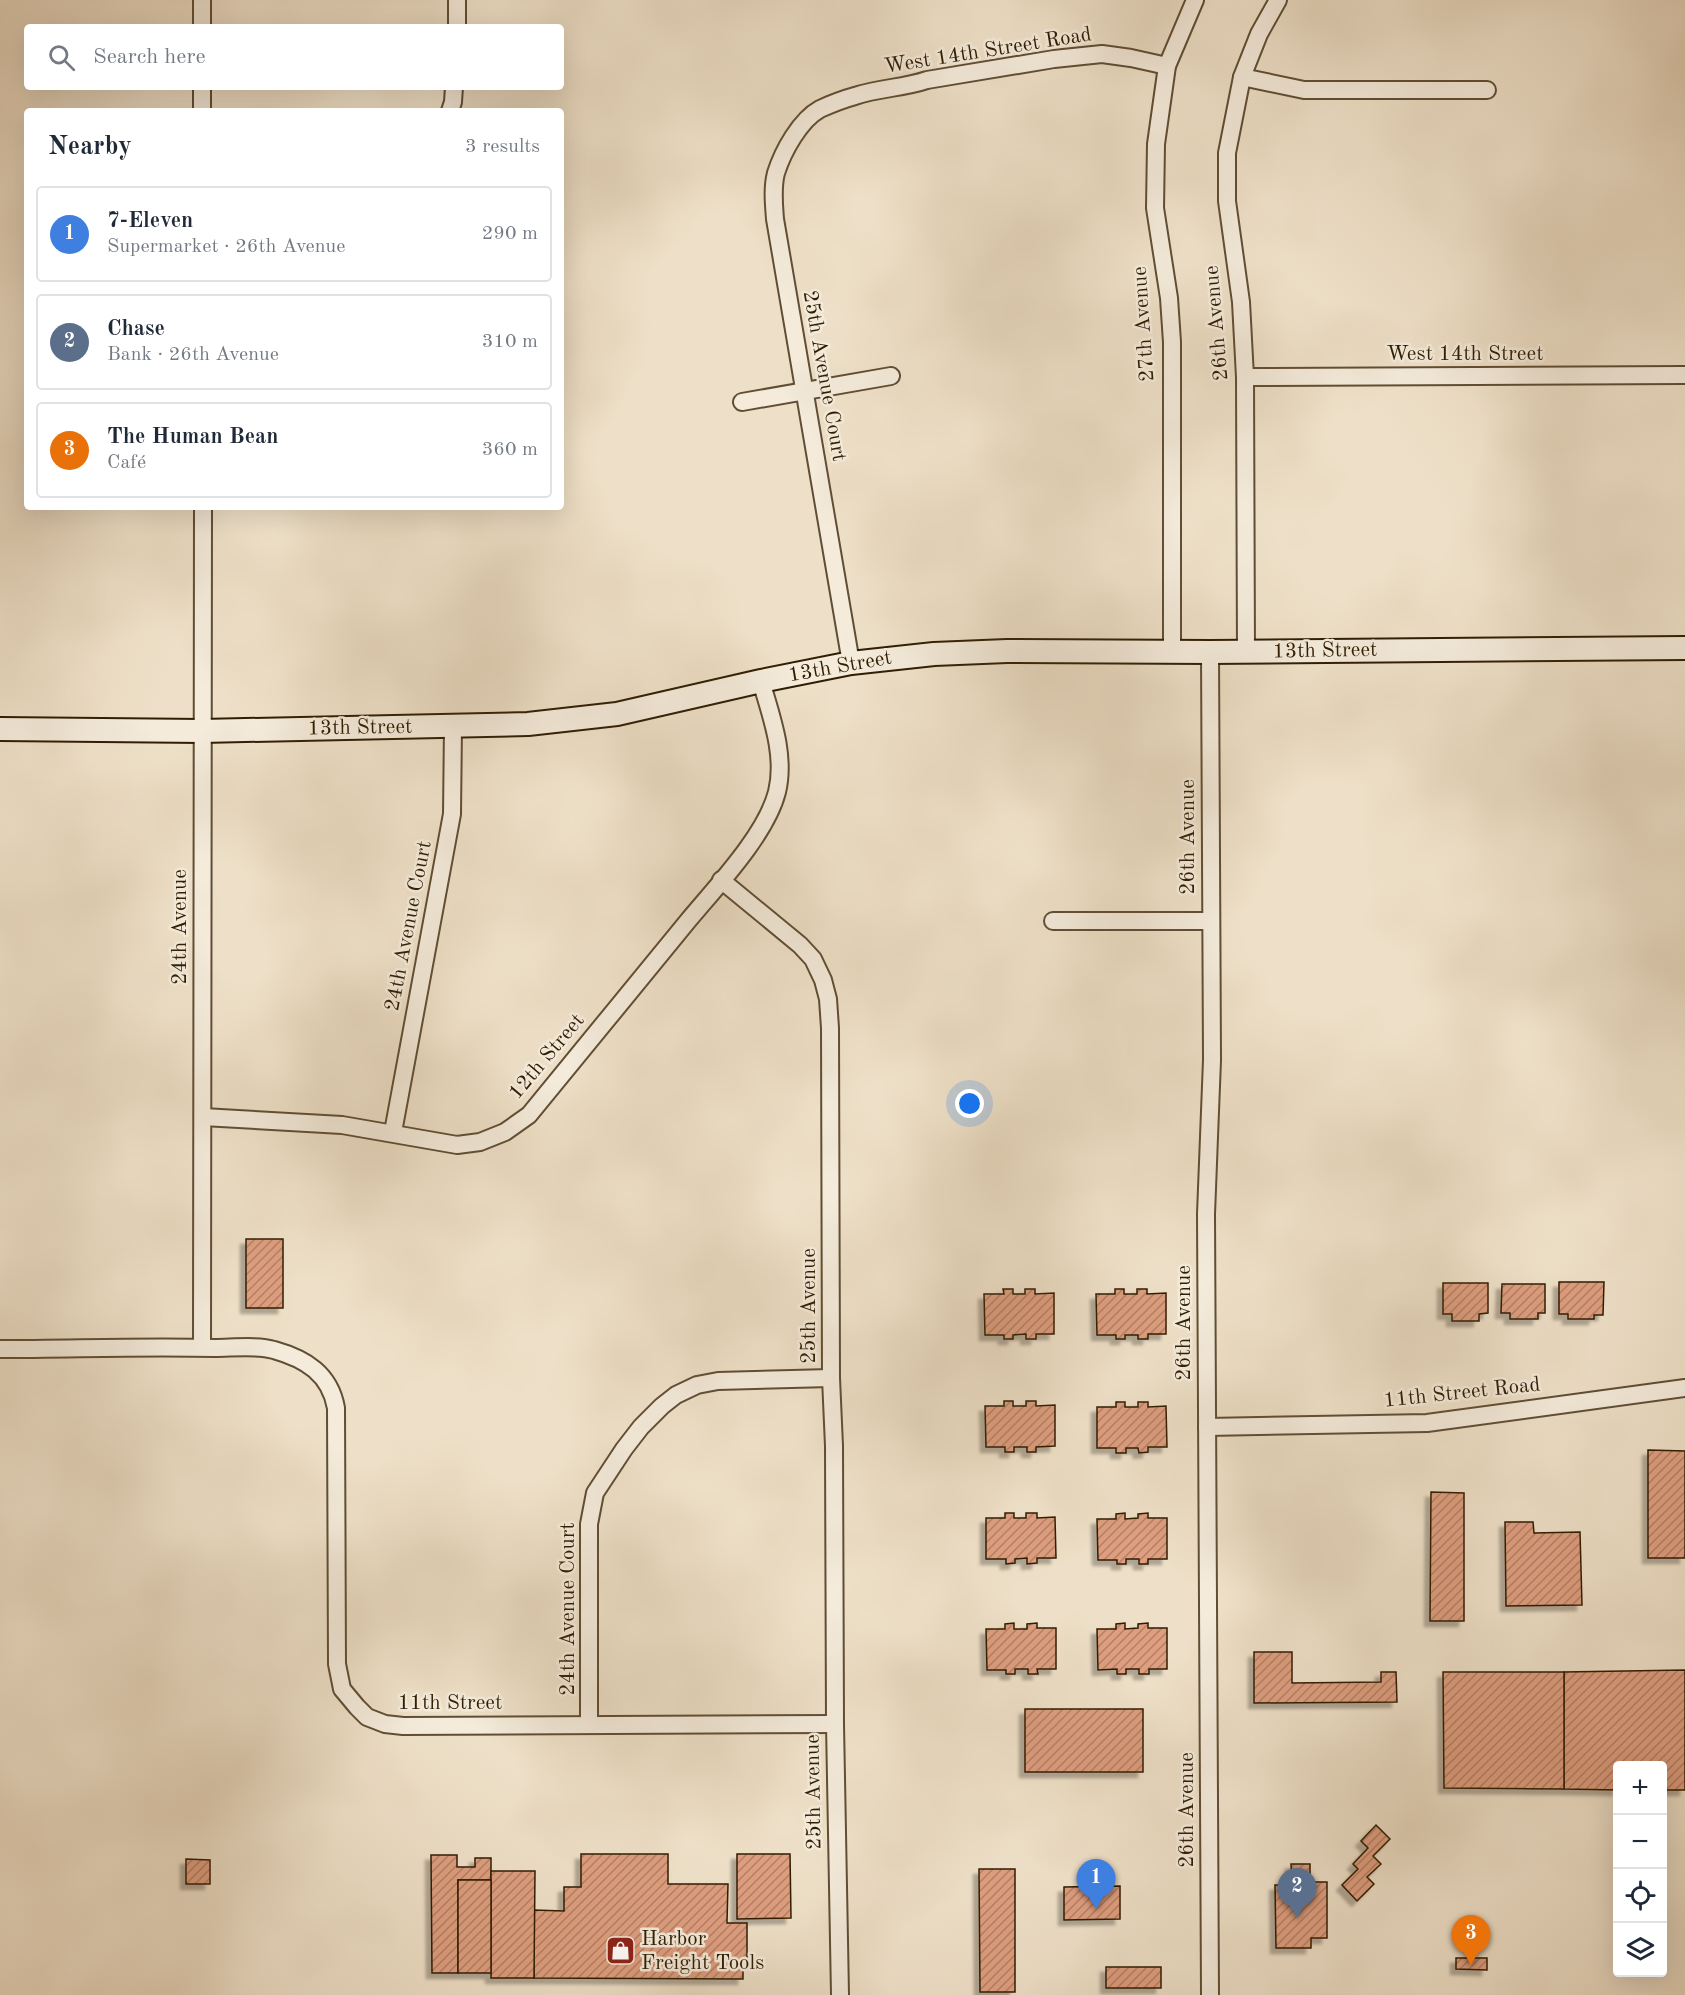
<!DOCTYPE html>
<html lang="en">
<head>
<meta charset="utf-8">
<style>
	body { margin:0; font-family:"Old Standard TT",serif; background:#f2f2f3; color:#1f2937 }
	.controls { position:absolute; right:18px; bottom:18px; display:grid; overflow:hidden; border-radius:6px; box-shadow:0 6px 24px #0002 }
	.controls button { width:54px; height:54px; display:grid; place-items:center; padding:0; border:0; border-bottom:2px solid #e0e1e3; background:#fff; color:#1f2937; font:30px sans-serif }
	.you { position:absolute; left:970px; top:1104px; width:21px; height:21px; margin:-15px; border:4px solid #fff; border-radius:50%; background:#1a73e8; box-shadow:0 0 0 9px #1a73e833 }
	.badge { display:grid; place-items:center; width:39px; height:39px; border-radius:50%; background:#111827; color:#fff; font-size:20px; font-weight:700 }
	.pin { position:absolute; translate:-50% -50px; filter:drop-shadow(0 2px 3px #0008) }
	.pin::after { content:''; position:absolute; top:32px; width:21px; height:18px; background:inherit; clip-path:polygon(0 0,100% 0,50% 100%) }
	.list { margin:0; padding:0; list-style:none }
	h2 { display:flex; justify-content:space-between; align-items:center; height:78px; margin:0; padding:0 24px; font-size:26px }
	h2 small { font-size:20px; font-weight:400; color:#747a83 }
	.list li { display:grid; grid-template-columns:39px 1fr auto; gap:18px; align-items:center; box-sizing:border-box; height:96px; margin:0 12px 12px; padding:0 12px; border:2px solid #e0e1e3; border-radius:6px }
	.list b { display:block; font-size:22px; white-space:nowrap }
	.list p { margin:0; font-size:20px; white-space:nowrap; color:#747a83 }
	.list em { font-size:20px; font-style:normal; color:#747a83 }
	.icon { flex:none; width:33px; height:33px; fill:none; stroke:currentColor; stroke-width:2; stroke-linecap:round; stroke-linejoin:round }
	.map { position:relative; flex:none; width:1685px; height:1995px; overflow:hidden }
	.search { position:absolute; background:#fff; box-shadow:0 6px 24px #0002; left:24px; top:24px; width:540px; height:66px; display:flex; align-items:center; gap:15px; box-sizing:border-box; padding:0 21px; border-radius:6px; color:#747a83; font-size:22px }
	.panel { position:absolute; background:#fff; box-shadow:0 6px 24px #0002; left:24px; top:108px; width:540px; height:402px; border-radius:6px }
	.map>svg:first-child { display:block }
</style>
</head>
<body>
<div class="map">
<svg width="1685" height="1995" viewBox="0 0 1685 1995">
	<defs>
		<pattern id="building-hatch" width="6" height="6" patternUnits="userSpaceOnUse" patternTransform="scale(1.5)"><rect width="6" height="6" fill="#de9e7f"/><path d="M-1 1l2-2M0 6l6-6M5 7l2-2" fill="none" stroke="#b48066"/></pattern>
		<filter id="shadow"><feDropShadow dx="-5.5" dy="5.5" stdDeviation="1.5" flood-color="#0004"/></filter>
	</defs>
	<rect width="100%" height="100%" fill="#eee0c8"/>
	<filter id="stains"><feTurbulence type="fractalNoise" baseFrequency=".00333" numOctaves="4"/><feColorMatrix values="0 0 0 0 .2 0 0 0 0 .09 0 0 0 0 .02 0 0 0 .5 -.17"/></filter>
	<radialGradient id="worn" r=".72"><stop offset=".6" stop-color="#630" stop-opacity="0"/><stop offset="1" stop-color="#630" stop-opacity=".3"/></radialGradient>
	<!-- building -->
	<g fill="url(#building-hatch)" stroke="#301e03" stroke-width="1.5" filter="url(#shadow)">
		<rect x="246" y="1239" width="37" height="69"/>
		<polygon points="1559,1282 1604,1282 1603,1315 1594,1315 1594,1319 1568,1319 1568,1314 1559,1314"/>
		<polygon points="1443,1283 1488,1283 1488,1313 1479,1314 1479,1321 1452,1321 1452,1314 1443,1314"/>
		<polygon points="1502,1284 1545,1284 1545,1313 1538,1313 1538,1319 1510,1319 1510,1313 1501,1313"/>
		<polygon points="1003,1289 1013,1289 1013,1294 1025,1294 1025,1289 1035,1289 1035,1294 1054,1293 1054,1334 1036,1334 1036,1339 1026,1339 1026,1334 1013,1335 1013,1339 1004,1339 1004,1335 985,1335 984,1294 1004,1294"/>
		<polygon points="1115,1289 1124,1289 1124,1294 1137,1294 1137,1289 1147,1289 1147,1294 1166,1293 1166,1334 1148,1334 1148,1339 1138,1339 1138,1335 1125,1335 1125,1339 1116,1339 1116,1335 1097,1335 1096,1294 1115,1294"/>
		<polygon points="1004,1401 1013,1401 1013,1406 1026,1406 1026,1401 1036,1401 1036,1406 1055,1405 1055,1446 1036,1447 1036,1452 1027,1452 1027,1447 1014,1447 1014,1452 1005,1452 1005,1447 986,1447 985,1406 1004,1406"/>
		<polygon points="1116,1402 1125,1402 1125,1407 1138,1407 1138,1402 1148,1402 1148,1407 1166,1406 1167,1447 1148,1447 1148,1452 1139,1453 1138,1448 1126,1448 1126,1453 1116,1453 1116,1448 1097,1448 1097,1407 1116,1407"/>
		<polygon points="1648,1450 1685,1451 1685,1558 1648,1558"/>
		<polygon points="1431,1492 1464,1493 1464,1621 1430,1621"/>
		<polygon points="1005,1513 1014,1513 1014,1518 1026,1518 1026,1513 1037,1513 1037,1518 1055,1517 1056,1558 1037,1558 1037,1563 1027,1564 1027,1558 1015,1559 1015,1563 1006,1564 1006,1559 986,1559 986,1518 1005,1518"/>
		<polygon points="1125,1513 1125,1519 1138,1518 1138,1514 1148,1513 1148,1518 1167,1518 1167,1559 1148,1559 1148,1564 1139,1564 1139,1559 1126,1559 1126,1564 1117,1564 1117,1560 1098,1560 1097,1519 1116,1519 1116,1514"/>
		<polygon points="1505,1522 1533,1522 1534,1533 1580,1532 1582,1605 1506,1606"/>
		<polygon points="1014,1623 1014,1629 1027,1629 1027,1624 1037,1623 1037,1628 1056,1628 1056,1669 1037,1669 1038,1674 1028,1674 1028,1669 1015,1669 1015,1674 1006,1674 1006,1670 987,1670 986,1629 1005,1629 1005,1624"/>
		<polygon points="1125,1623 1125,1629 1138,1628 1138,1624 1148,1623 1148,1628 1167,1628 1167,1669 1149,1669 1149,1674 1139,1674 1139,1669 1126,1669 1126,1674 1117,1674 1117,1669 1098,1670 1097,1629 1116,1629 1116,1624"/>
		<polygon points="1254,1652 1292,1652 1292,1683 1381,1682 1381,1672 1396,1672 1397,1702 1254,1703"/>
		<polygon points="1685,1670 1685,1790 1662,1790 1662,1766 1618,1766 1618,1790 1564,1789 1564,1672"/>
		<polygon points="1443,1672 1564,1672 1564,1789 1444,1788"/>
		<rect x="1025" y="1709" width="118" height="63"/>
		<polygon points="1376,1825 1390,1839 1373,1856 1381,1864 1367,1877 1374,1884 1357,1901 1342,1885 1358,1869 1353,1864 1368,1848 1361,1841"/>
		<polygon points="581,1854 668,1854 668,1884 728,1884 727,1923 747,1923 747,1965 743,1965 743,1979 534,1978 534,1910 564,1911 564,1887 581,1887"/>
		<polygon points="737,1854 790,1854 791,1918 737,1919"/>
		<polygon points="431,1855 457,1855 457,1867 475,1867 475,1858 491,1858 491,1880 458,1880 458,1973 432,1973"/>
		<polygon points="186,1859 210,1860 210,1884 186,1884"/>
		<polygon points="1291,1864 1310,1864 1310,1882 1327,1882 1327,1938 1311,1938 1311,1948 1276,1948 1275,1885 1292,1885"/>
		<polygon points="979,1869 1015,1869 1015,1992 980,1992"/>
		<polygon points="491,1871 535,1871 534,1978 491,1978"/>
		<rect x="458" y="1880" width="33" height="93"/>
		<polygon points="1120,1886 1120,1919 1064,1920 1064,1887"/>
		<polygon points="1456,1958 1487,1958 1487,1970 1456,1969"/>
		<rect x="1106" y="1967" width="55" height="21"/>
	</g>
	<g fill="none" stroke-linecap="round" stroke-linejoin="round">
		<defs>
			<g id="street">
				<polyline points="202,0 202,27"/>
				<polyline points="457,0 457,27"/>
				<polyline points="1242,77 1304,90 1487,90"/>
				<polyline points="202,87 202,111"/>
				<polyline points="450,111 453,102 454,87"/>
				<polyline points="1245,377 1685,375"/>
				<polyline points="742,402 891,376"/>
				<polyline points="1172,652 1172,342 1169,298 1155,208 1156,144 1167,66 1195,0"/>
				<polyline points="1210,652 1212,1060 1206,1214 1210,1995"/>
				<polyline points="1246,652 1245,377 1241,302 1227,201 1227,153 1242,77 1259,34 1278,0"/>
				<path d="M851,663L775,219C774,205 772,188 776,173C783,151 800,120 820,109C831,104 844,99 855,96C878,88 904,88 927,80L1054,59L1102,54L1131,58L1167,66"/>
				<polyline points="721,880 800,945 813,959 823,980 828,999 830,1028 831,1378 834,1446 835,1724 840,1995"/>
				<polyline points="1053,921 1210,921"/>
				<path d="M203,1117L342,1125L457,1145L480,1142L505,1132L529,1115C582,1051 634,986 687,922C716,887 766,835 777,792C786,755 771,716 761,681"/>
				<polyline points="393,1132 452,814 453,727"/>
				<polyline points="202,1347 203,507"/>
				<path d="M0,1349C72,1349 143,1346 215,1348C232,1348 258,1345 274,1350C306,1359 330,1374 336,1408L337,1664L342,1689L357,1707L367,1717L385,1724L403,1726L835,1724"/>
				<polyline points="1207,1427 1427,1423 1685,1388"/>
				<polyline points="589,1725 589,1524 595,1493 624,1449 641,1427 662,1406 676,1395 697,1385 718,1381 831,1378"/>
			</g>
			<polyline id="secondary" points="0,729 202,731 528,724 617,714 761,681 851,663 934,654 1007,651 1210,652 1685,648"/>
		</defs>
		<!-- street casing -->
		<use href="#street" stroke="#604e34" stroke-width="20"/>
		<!-- secondary casing -->
		<use href="#secondary" stroke="#301e03" stroke-width="26"/>
		<!-- street -->
		<use href="#street" stroke="#f4ebdb" stroke-width="16"/>
		<!-- secondary -->
		<use href="#secondary" stroke="#f4ebdb" stroke-width="22"/>
	</g>
	<!-- icons -->
	<defs>
		<symbol id="shop-square" viewBox="-11 -11 22 22"><rect x="-9" y="-9" width="18" height="18" rx="4" fill="#8f2418" stroke="#f4ebdb"/><path d="M-5-2.5h2.3a2.7 3.5 0 0 1 5.4 0H5L5.5 6h-11ZM-1.5-2.5h3a1.5 2.3 0 0 0-3 0Z" fill="#fff"/></symbol>
	</defs>
	<g fill-rule="evenodd">
		<use href="#shop-square" x="604" y="1934" width="33" height="33"/>
	</g>
	<g text-anchor="middle" dominant-baseline="central" stroke-width="5" stroke-linejoin="round" paint-order="stroke">
		<!-- street labels -->
		<g font-size="21" fill="#301e03" stroke="#f4ebdb">
			<text transform="translate(988 51) rotate(-9)">West 14th Street Road</text>
			<text transform="translate(1217 323) rotate(-95)">26th Avenue</text>
			<text transform="translate(1144 324) rotate(-94)">27th Avenue</text>
			<text x="1465" y="354">West 14th Street</text>
			<text transform="translate(824 376) rotate(80)">25th Avenue Court</text>
			<text transform="translate(1325 651) rotate(-1)">13th Street</text>
			<text transform="translate(840 667) rotate(-10)">13th Street</text>
			<text transform="translate(360 728) rotate(-1)">13th Street</text>
			<text transform="translate(1188 837) rotate(-90)">26th Avenue</text>
			<text transform="translate(409 926) rotate(-79)">24th Avenue Court</text>
			<text transform="translate(180 927) rotate(-90)">24th Avenue</text>
			<text transform="translate(547 1057) rotate(-50)">12th Street</text>
			<text transform="translate(809 1306) rotate(-90)">25th Avenue</text>
			<text transform="translate(1184 1323) rotate(-90)">26th Avenue</text>
			<text transform="translate(1462 1393) rotate(-6)">11th Street Road</text>
			<text transform="translate(568 1609) rotate(-90)">24th Avenue Court</text>
			<text x="450" y="1703">11th Street</text>
			<text transform="translate(814 1792) rotate(-91)">25th Avenue</text>
			<text transform="translate(1187 1810) rotate(-90)">26th Avenue</text>
		</g>
		<!-- poi labels -->
		<g font-size="21" fill="#301e03" stroke="#f4ebdb" text-anchor="start">
			<text x="641" y="1939">Harbor<tspan x="641" dy="24">Freight Tools</tspan></text>
		</g>
	</g>
	<rect width="100%" height="100%" filter="url(#stains)"/>
	<rect width="100%" height="100%" fill="url(#worn)"/>
</svg>
<div class="controls">
<button>+</button>
<button>−</button>
<button><svg class="icon" aria-label="locate" viewBox="0 0 24 24"><circle cx="12" cy="12" r="6"/><path d="M12 2v4M12 18v4M2 12h4M18 12h4"/></svg></button>
<button><svg class="icon" aria-label="layers" viewBox="0 0 24 24"><path d="M12 4l9 5-9 5-9-5zM3 14l9 5 9-5"/></svg></button>
</div>
<div class="you"></div>
<div class="pin badge" style="left:1096px;top:1909px;background:#3f7fe0">1</div>
<div class="pin badge" style="left:1297px;top:1918px;background:#5c6f8a">2</div>
<div class="pin badge" style="left:1471px;top:1965px;background:#e8710a">3</div>
<div class="search"><svg class="icon" aria-label="search" viewBox="0 0 24 24"><circle cx="10" cy="10" r="6"/><path d="M15 15l6 6"/></svg>Search here</div>
<section class="panel">
<h2>Nearby<small>3 results</small></h2>
<ul class="list">
<li><span class="badge" style="background:#3f7fe0">1</span><div><b>7-Eleven</b><p>Supermarket · 26th Avenue</p></div><em>290 m</em></li>
<li><span class="badge" style="background:#5c6f8a">2</span><div><b>Chase</b><p>Bank · 26th Avenue</p></div><em>310 m</em></li>
<li><span class="badge" style="background:#e8710a">3</span><div><b>The Human Bean</b><p>Café</p></div><em>360 m</em></li>
</ul>
</section>
</div>
</body>
</html>
